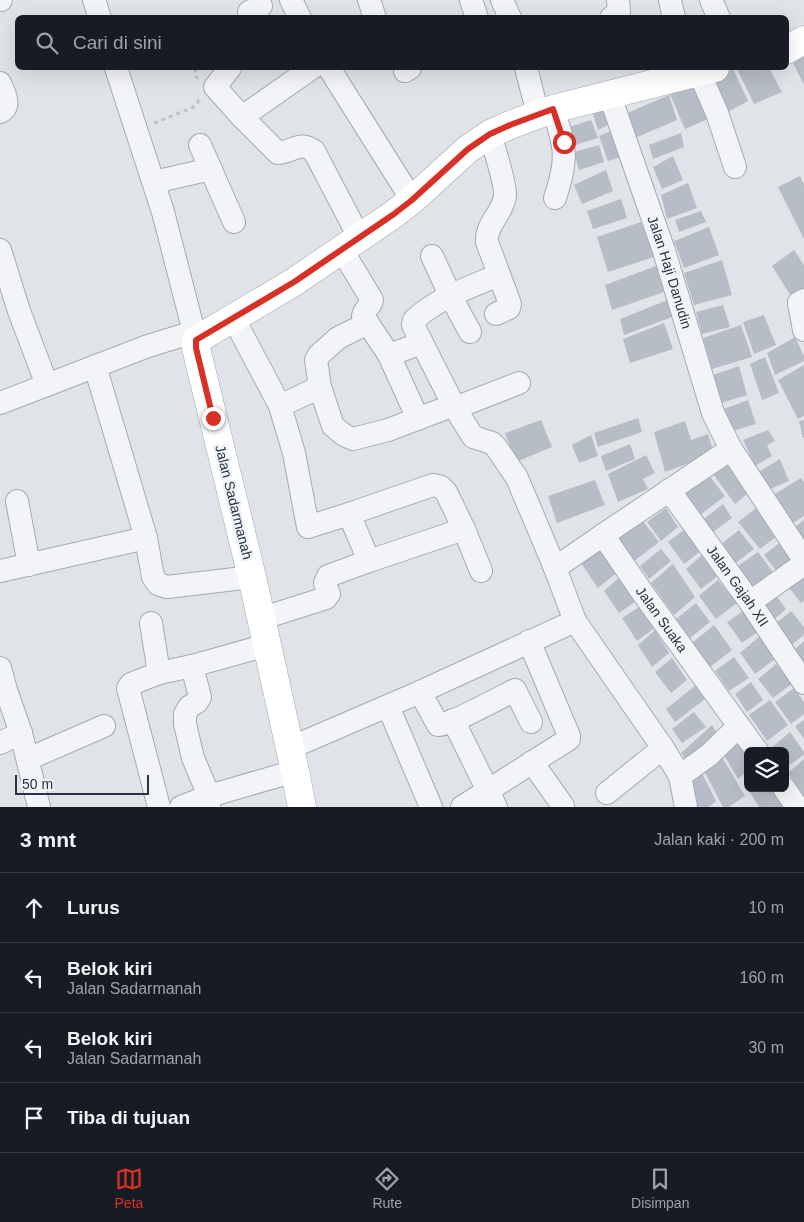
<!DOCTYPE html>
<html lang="id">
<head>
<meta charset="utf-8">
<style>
	body { margin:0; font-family:Helvetica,sans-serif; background:#20242c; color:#f1f3f6 }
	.controls { position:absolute; right:15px; bottom:15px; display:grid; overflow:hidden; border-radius:8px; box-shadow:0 5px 20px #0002 }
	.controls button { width:45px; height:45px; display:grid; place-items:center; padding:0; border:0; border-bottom:1px solid #363941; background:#171b24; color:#f1f3f6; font:25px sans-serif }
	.scale { position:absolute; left:15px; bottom:12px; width:134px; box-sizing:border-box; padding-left:5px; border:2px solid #283241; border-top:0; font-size:14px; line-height:18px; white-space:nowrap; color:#283241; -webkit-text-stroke:4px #eff3f7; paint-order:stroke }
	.stop { position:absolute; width:15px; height:15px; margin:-11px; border:4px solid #d93025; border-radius:50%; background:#fff }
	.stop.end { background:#d93025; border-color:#fff; box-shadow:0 1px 5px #0008 }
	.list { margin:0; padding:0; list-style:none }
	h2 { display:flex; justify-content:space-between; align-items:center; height:65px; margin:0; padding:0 20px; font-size:21px }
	h2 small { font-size:16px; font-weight:400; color:#9ea1a6 }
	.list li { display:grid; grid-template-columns:32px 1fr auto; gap:15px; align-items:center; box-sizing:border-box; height:70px; padding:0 20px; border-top:1px solid #363941 }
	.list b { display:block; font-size:19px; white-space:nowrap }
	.list p { margin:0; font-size:16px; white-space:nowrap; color:#9ea1a6 }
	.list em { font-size:16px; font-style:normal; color:#9ea1a6 }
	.icon { flex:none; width:28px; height:28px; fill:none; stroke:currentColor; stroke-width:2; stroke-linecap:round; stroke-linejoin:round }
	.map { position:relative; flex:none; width:804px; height:807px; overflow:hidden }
	.search { position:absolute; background:#171b24; box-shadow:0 5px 20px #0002; left:15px; right:15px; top:15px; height:55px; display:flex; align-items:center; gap:12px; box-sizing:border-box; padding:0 18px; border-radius:8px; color:#9ea1a6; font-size:19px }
	.sheet { height:345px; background:#171b24 }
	nav { display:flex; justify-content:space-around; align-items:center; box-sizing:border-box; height:70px; border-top:1px solid #363941; background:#171b24; font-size:14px; color:#9ea1a6 }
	nav a { display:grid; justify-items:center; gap:2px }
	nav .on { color:#d93025 }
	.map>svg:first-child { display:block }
</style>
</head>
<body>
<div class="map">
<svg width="804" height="807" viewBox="0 0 804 807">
	<rect width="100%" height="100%" fill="#e0e4e9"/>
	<!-- building -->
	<g fill="#b7bdc6">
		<polygon points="804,53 804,85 792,61"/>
		<polygon points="740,68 769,68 782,92 754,104 737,69"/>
		<polygon points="733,69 748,101 722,115 706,82"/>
		<polygon points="698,82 715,116 685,129 669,92"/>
		<polygon points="669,95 677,120 630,140 620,116"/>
		<polygon points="607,105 614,122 598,130 592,111"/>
		<polygon points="591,120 598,138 572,146 566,128"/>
		<polygon points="618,128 627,155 608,161 599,136"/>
		<polygon points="681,133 684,147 653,159 649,145"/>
		<polygon points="599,145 604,162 579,170 574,152"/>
		<polygon points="673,156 683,180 662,189 653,167"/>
		<polygon points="606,170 613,191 582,204 574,185"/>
		<polygon points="800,176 804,185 804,239 778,187"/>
		<polygon points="688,183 697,208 667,219 661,195"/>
		<polygon points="621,199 627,218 593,229 587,211"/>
		<polygon points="701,211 706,222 679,232 675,220"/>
		<polygon points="641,222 654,257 608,272 597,237"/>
		<polygon points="709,227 719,255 684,268 674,241"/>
		<polygon points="794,250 804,265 804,290 792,298 772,266"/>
		<polygon points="722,260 732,295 694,305 684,273"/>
		<polygon points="656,266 664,292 612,310 605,285"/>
		<polygon points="675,297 680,314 624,335 620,319"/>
		<polygon points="723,305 730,327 702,334 696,312"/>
		<polygon points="764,315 776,345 754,354 743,322"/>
		<polygon points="664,323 673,349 630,363 623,339"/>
		<polygon points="741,325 752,357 712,369 703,338"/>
		<polygon points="795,337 804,356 804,361 775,375 767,353"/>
		<polygon points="765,357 779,393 762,400 750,364"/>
		<polygon points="804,365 804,416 798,419 778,380"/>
		<polygon points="739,366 747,395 718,404 710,376"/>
		<polygon points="748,400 756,424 729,432 721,410"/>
		<polygon points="638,418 642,432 598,447 594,433"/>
		<polygon points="541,420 552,447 516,462 505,433"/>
		<polygon points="804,420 804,438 803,438 799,421"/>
		<polygon points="685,421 691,440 708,434 714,454 665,472 654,432"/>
		<polygon points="768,430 775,441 767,445 772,456 755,466 743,440"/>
		<polygon points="591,435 598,456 579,463 572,445"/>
		<polygon points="630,444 635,459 606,471 601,456"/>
		<polygon points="730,453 754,488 735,504 710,470"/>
		<polygon points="646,455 655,473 643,479 648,489 618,502 608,474"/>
		<polygon points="780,459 789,481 768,490 760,471"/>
		<polygon points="708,474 725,496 696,518 681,496"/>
		<polygon points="801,478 804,482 804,516 793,523 773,495"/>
		<polygon points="595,480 605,505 557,523 548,496"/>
		<polygon points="723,504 732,518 709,535 700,522"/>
		<polygon points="760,505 781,533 760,549 738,522"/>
		<polygon points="666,508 678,527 661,541 647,522"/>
		<polygon points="804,520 804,540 795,527"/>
		<polygon points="643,521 659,542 633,562 616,540"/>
		<polygon points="685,529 701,551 684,564 668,542"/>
		<polygon points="739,530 754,549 734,564 720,545"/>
		<polygon points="783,540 796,557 777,572 764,555"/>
		<polygon points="603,547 619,571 598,588 581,563"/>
		<polygon points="661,549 671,561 649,579 640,566"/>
		<polygon points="758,552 773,572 750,588 735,568"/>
		<polygon points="703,554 719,575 701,589 686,569"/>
		<polygon points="673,564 695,597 674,615 651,583"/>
		<polygon points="804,572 804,601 801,603 784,581"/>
		<polygon points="622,575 639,599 619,613 604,591"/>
		<polygon points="718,580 737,603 716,619 699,596"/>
		<polygon points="772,590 786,609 770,623 756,604"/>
		<polygon points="696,603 710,622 690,638 676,619"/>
		<polygon points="642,605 656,627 637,641 622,618"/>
		<polygon points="745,610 759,631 742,643 727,622"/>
		<polygon points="791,611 804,627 804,635 790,646 774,625"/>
		<polygon points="714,625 732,650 710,667 692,643"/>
		<polygon points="655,630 669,653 652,667 638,645"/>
		<polygon points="760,636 775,659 755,674 740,653"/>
		<polygon points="804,641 804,669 792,652"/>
		<polygon points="734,657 749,678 729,691 715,671"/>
		<polygon points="672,658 687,680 671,693 655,672"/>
		<polygon points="776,664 792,684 773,698 758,679"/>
		<polygon points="751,682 763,700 747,712 735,694"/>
		<polygon points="696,685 705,699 675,722 666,709"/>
		<polygon points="794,688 804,702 804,714 791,724 775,702"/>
		<polygon points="770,700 788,725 767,741 749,715"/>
		<polygon points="694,712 706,727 682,743 672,729"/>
		<polygon points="804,720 804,739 795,726"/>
		<polygon points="712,725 720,737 688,763 681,753"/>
		<polygon points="790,732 804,752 804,755 785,768 785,751 771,751 770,749"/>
		<polygon points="736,734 748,754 748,771 738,779 721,750"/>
		<polygon points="719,752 745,796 729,807 723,807 703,769"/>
		<polygon points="804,759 804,796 788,773"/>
		<polygon points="702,773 716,801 709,807 695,807 685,786"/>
		<polygon points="749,788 773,788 786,807 759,807 748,789"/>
	</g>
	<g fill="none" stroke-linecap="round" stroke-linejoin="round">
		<defs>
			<g id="minor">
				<polyline points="0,0 1,0"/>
				<polyline points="94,0 100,18"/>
				<polyline points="291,0 300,18"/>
				<polyline points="369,0 375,18"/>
				<polyline points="471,0 477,18"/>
				<polyline points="502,0 510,18"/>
				<polyline points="670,0 674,18"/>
				<polyline points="711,0 719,18"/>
				<polyline points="252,18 249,12 261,6"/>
				<polyline points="611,18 619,11 618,0"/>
				<polyline points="116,68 163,212 196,340"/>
				<polyline points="230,68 215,87 242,117 312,68"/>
				<polyline points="329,68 412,200"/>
				<polyline points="526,68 538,114"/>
				<polyline points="405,71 410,68"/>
				<polyline points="699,72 717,113 735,167"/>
				<path d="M0,83C4,92 12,106 0,112"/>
				<path id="s1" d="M610,96L664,251L713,413L731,449L804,560"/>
				<path d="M553,109C566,148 568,159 555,198"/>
				<path d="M242,117L278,153C293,152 300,140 314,151L359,237"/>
				<path d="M490,134C494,148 506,184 505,196C503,213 485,225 487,242L510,304L509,308L496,314"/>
				<polyline points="200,145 234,222"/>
				<polyline points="154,182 211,169"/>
				<polyline points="0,250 19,311 47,385"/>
				<path d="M342,250L372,300C371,307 364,309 363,316L389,355L418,419"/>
				<polyline points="432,256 450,295 470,332"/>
				<polyline points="804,300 799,303 804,330"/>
				<polyline points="234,319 280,406 294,453 308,527 349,514"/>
				<polyline points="368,323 338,338 319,355 316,360 320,387 333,426 344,435 353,439 388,430 454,405"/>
				<path d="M422,343L413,325L414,320C438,298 470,287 499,275"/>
				<polyline points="389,355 422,343 455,408 473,437 492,443 496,447 517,478 555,568 575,621 663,748 680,776 686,807"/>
				<polyline points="95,366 146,538 153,577 158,584 167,587 252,577"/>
				<polyline points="0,403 148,346 194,332"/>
				<polyline points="280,406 320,387"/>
				<polyline points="455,408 519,383"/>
				<path id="s2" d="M669,490L750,602L804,683"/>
				<polyline points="17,501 29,565"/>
				<polyline points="603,535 731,449"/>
				<polyline points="369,561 464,529"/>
				<path id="s3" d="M555,568L603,535L642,592L757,751"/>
				<polyline points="0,571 146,538"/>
				<polyline points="750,602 804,564"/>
				<polyline points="260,619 326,598 329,594 325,583 328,576 369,561 349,514 433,485 441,487 446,492 464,529 481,571"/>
				<polyline points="151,623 159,673 131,684 128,688 159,807"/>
				<polyline points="192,666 200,697 197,702 189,707 185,714 185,724 193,758 209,796 209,807"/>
				<polyline points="0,668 6,690 21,733 39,807"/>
				<polyline points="159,673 192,666 267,645"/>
				<path d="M420,692L438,725C450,725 501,697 515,690L531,722"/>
				<polyline points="388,706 431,807"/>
				<polyline points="453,720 496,807"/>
				<polyline points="0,743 21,733"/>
				<polyline points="290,748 420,692 575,621"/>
				<polyline points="28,759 104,726"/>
				<polyline points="532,762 563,806"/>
				<polyline points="680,776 709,755 739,726"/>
				<polyline points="784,788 797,807"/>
				<polyline points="607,793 663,748"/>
				<polyline points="181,807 209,796 295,771"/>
				<polyline points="462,807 569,739 569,736 529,641"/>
			</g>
			<g id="major">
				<polyline points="786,50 804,40"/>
				<polyline points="302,807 295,771 252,577 196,348 196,340 294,282 394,214 412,200 468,149 490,134 510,125 553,109 715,68"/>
			</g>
		</defs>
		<!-- minor casing -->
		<use href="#minor" stroke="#a5abb3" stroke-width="24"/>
		<!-- major casing -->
		<use href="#major" stroke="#9fa8b5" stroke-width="29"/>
		<!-- path -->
		<g stroke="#bec2c8" stroke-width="3" stroke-dasharray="4 4" stroke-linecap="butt">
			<polyline points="195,68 197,79"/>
			<polyline points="154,123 192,108 198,102 198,98"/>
		</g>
		<!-- minor -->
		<use href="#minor" stroke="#f3f4f7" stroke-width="22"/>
		<!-- major -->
		<use href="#major" stroke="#fff" stroke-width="28"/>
	</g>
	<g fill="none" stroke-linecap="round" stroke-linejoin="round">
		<!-- route -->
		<polyline stroke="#d93025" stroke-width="6" points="213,418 196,348 196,340 294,282 394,214 412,200 468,149 490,134 510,125 553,109 564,142"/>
	</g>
	<g text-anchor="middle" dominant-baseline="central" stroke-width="5" stroke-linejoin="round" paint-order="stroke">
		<!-- street labels -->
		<g font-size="14" fill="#283241" stroke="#eff3f7">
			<text stroke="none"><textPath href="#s1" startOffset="186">Jalan Haji Danudin</textPath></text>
			<text transform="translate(234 502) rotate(76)">Jalan Sadarmanah</text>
			<text stroke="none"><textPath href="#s2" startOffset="118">Jalan Gajah XII</textPath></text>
			<text stroke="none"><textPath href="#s3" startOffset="161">Jalan Suaka</textPath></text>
		</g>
	</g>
</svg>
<div class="controls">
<button><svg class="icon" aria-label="layers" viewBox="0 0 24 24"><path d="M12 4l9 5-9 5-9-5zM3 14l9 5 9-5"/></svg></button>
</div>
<div class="scale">50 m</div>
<div class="stop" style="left:564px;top:142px"></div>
<div class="stop end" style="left:213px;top:418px"></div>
<div class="search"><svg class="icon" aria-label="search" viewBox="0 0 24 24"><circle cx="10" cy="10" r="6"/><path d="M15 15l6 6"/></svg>Cari di sini</div>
</div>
<section class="sheet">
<h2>3 mnt<small>Jalan kaki · 200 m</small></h2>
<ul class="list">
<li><svg class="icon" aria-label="ahead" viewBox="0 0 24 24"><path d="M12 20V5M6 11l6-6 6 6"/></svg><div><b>Lurus</b></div><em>10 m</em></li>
<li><svg class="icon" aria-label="left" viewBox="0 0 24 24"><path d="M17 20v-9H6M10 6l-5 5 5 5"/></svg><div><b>Belok kiri</b><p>Jalan Sadarmanah</p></div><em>160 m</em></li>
<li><svg class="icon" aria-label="left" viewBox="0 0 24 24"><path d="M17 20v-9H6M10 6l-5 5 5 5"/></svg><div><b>Belok kiri</b><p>Jalan Sadarmanah</p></div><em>30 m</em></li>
<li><svg class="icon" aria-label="arrive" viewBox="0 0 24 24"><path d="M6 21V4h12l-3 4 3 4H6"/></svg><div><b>Tiba di tujuan</b></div></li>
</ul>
</section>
<nav>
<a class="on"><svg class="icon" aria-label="map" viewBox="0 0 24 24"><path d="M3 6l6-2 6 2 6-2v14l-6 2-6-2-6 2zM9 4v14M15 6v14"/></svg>Peta</a>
<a><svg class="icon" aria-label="directions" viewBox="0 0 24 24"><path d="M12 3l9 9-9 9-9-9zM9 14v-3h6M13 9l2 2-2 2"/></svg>Rute</a>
<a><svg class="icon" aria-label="saved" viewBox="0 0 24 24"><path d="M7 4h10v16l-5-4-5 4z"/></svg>Disimpan</a>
</nav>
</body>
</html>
